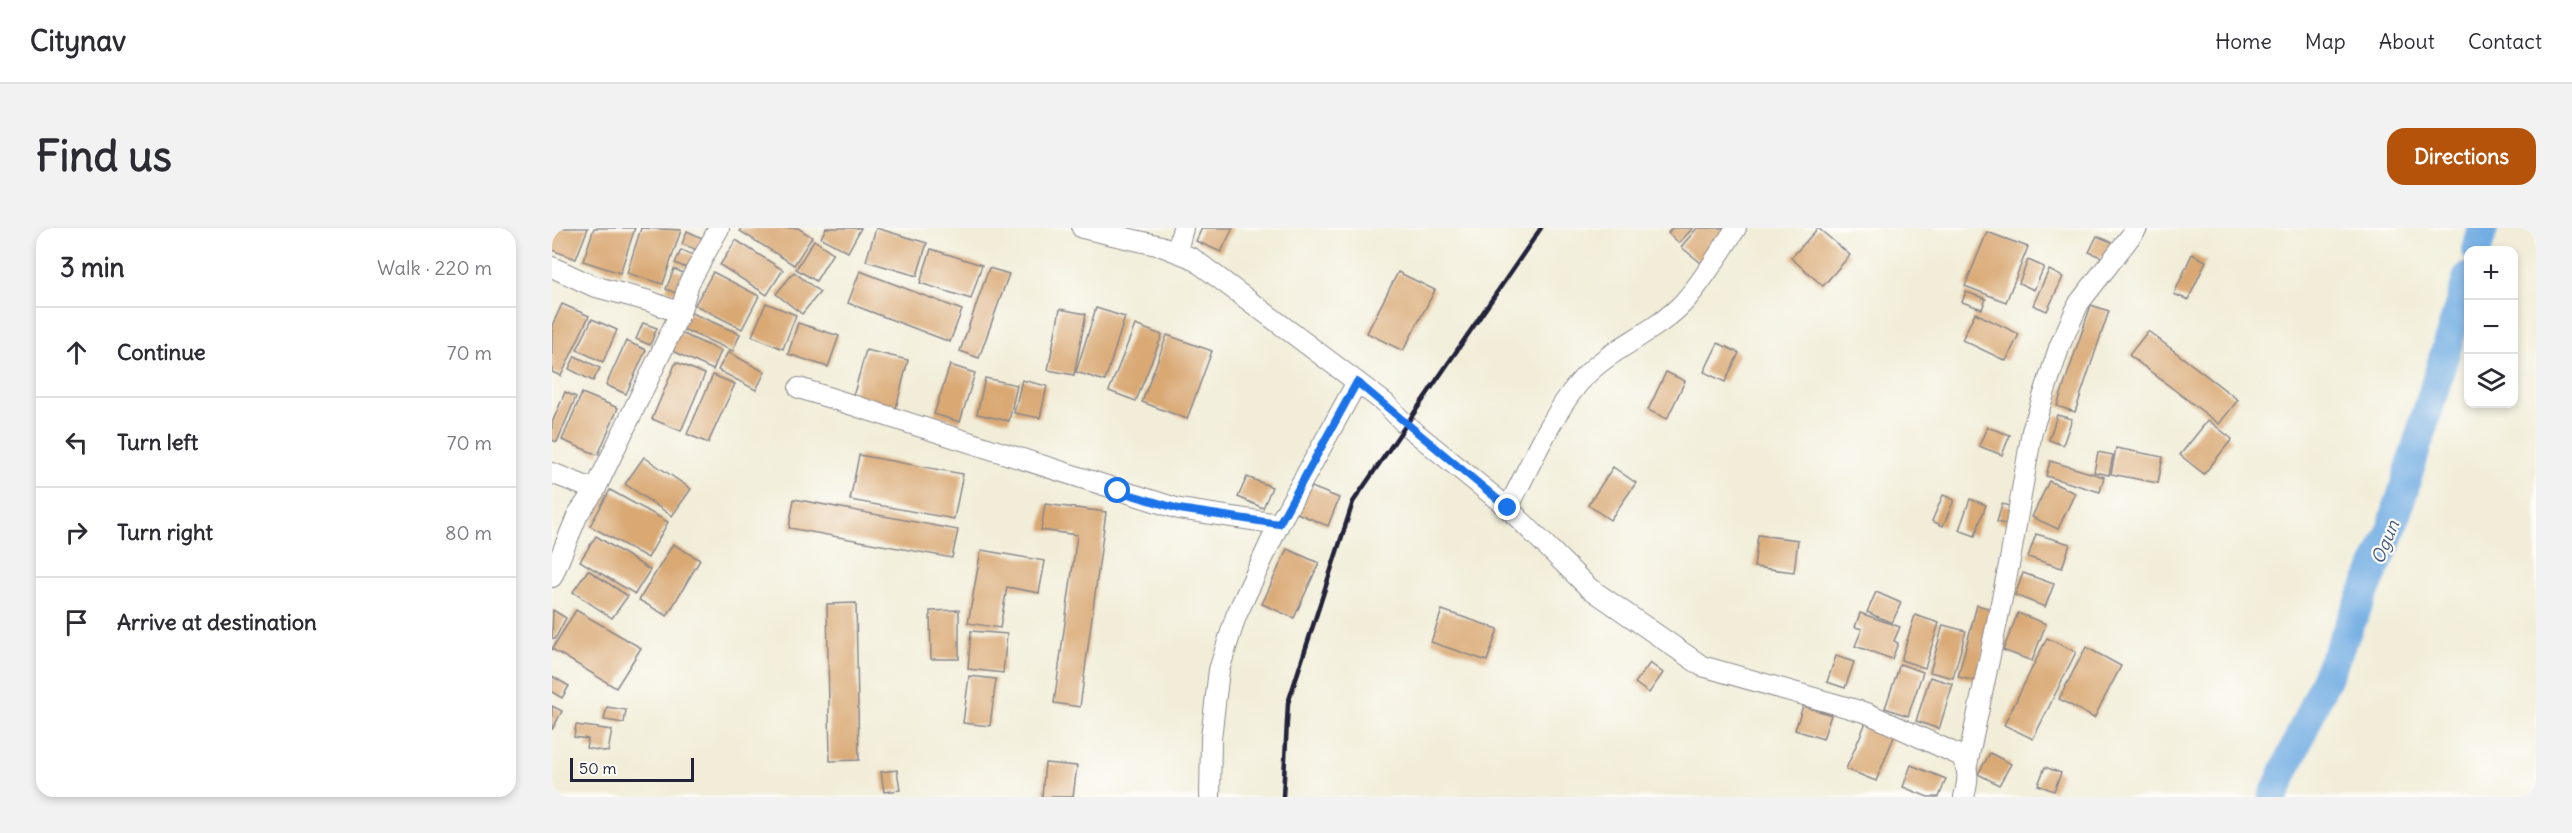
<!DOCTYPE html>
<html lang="en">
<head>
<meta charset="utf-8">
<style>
	body { margin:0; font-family:Delius,sans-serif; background:#f2f2f3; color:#2b2b33 }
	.controls { position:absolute; right:18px; top:18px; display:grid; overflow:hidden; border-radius:12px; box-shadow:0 3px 9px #0003 }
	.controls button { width:54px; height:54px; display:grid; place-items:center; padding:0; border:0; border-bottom:2px solid #e1e1e2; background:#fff; color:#2b2b33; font:30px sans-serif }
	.scale { position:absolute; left:18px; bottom:15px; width:124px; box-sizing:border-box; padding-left:6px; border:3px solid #22223b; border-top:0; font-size:16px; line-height:21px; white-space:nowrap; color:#22223b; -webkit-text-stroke:4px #fdfcf7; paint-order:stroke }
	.stop { position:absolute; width:18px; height:18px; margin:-14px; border:4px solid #1a73e8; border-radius:50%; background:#fff }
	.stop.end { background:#1a73e8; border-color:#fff; box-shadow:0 2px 6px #0008 }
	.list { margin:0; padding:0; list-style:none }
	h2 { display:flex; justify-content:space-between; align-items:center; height:78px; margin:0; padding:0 24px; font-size:26px }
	h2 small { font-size:20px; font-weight:400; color:#7c7c81 }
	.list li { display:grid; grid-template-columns:39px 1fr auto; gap:18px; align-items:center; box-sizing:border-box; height:90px; padding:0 24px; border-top:2px solid #e1e1e2 }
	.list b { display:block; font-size:22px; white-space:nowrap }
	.list em { font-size:20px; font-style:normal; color:#7c7c81 }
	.icon { flex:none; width:33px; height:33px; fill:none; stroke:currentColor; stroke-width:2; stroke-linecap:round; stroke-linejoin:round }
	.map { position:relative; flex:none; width:1984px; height:569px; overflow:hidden; border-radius:18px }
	header { display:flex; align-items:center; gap:36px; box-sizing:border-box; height:84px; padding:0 30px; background:#fff; border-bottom:2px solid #e1e1e2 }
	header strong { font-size:28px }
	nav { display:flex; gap:33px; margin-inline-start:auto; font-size:21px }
	.intro { display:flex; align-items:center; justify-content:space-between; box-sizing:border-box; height:144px; padding:0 36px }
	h1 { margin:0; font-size:42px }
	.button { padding:15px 27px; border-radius:18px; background:#b45309; color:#fff; font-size:21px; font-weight:700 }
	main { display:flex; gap:36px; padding:0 36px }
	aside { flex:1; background:#fff; border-radius:18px; box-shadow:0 3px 9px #0003 }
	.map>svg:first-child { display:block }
</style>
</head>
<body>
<header>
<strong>Citynav</strong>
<nav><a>Home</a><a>Map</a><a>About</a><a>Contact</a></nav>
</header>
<div class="intro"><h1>Find us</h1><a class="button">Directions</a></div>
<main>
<aside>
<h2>3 min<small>Walk · 220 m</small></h2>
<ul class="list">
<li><svg class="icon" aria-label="ahead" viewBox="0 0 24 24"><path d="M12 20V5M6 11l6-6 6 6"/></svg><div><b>Continue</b></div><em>70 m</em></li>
<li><svg class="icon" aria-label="left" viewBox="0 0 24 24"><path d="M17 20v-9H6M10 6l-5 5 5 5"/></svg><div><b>Turn left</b></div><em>70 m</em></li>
<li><svg class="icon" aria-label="right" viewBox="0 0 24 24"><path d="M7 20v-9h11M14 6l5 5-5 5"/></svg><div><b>Turn right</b></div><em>80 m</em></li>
<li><svg class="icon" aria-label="arrive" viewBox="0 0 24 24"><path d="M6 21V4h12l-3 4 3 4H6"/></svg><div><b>Arrive at destination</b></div></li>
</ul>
</aside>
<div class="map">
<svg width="1984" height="569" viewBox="0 0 1984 569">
	<rect width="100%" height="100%" fill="#fdfcf7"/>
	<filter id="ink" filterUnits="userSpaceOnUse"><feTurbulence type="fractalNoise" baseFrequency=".0167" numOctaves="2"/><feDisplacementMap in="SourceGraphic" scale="12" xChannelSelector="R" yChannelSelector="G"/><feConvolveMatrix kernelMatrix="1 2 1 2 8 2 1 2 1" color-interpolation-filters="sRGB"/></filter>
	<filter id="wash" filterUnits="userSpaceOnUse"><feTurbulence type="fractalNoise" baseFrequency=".008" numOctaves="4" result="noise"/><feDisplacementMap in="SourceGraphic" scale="24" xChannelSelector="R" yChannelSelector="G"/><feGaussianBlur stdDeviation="1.35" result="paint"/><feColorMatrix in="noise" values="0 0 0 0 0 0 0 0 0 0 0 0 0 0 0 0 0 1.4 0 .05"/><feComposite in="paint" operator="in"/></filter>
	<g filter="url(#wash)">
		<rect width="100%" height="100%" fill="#f1edd8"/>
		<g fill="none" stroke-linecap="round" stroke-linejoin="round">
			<!-- river -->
			<g stroke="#72ade3" stroke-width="30">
				<polyline points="1925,22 1931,0"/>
				<polyline points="1721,569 1838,306 1916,49"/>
			</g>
		</g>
		<g id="blocks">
			<!-- building -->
			<g fill="#d9a873">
				<polygon points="0,0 36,0 24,31 0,22"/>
				<polygon points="42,0 83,0 68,45 31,33"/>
				<polygon points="89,0 129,2 111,56 75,45"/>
				<polygon points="189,0 246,0 260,9 242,37 188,3"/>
				<polygon points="274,0 309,0 296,24 269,10"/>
				<polygon points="324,0 375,15 365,48 314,33"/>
				<polygon points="650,0 681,0 669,24 644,13"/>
				<polygon points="1120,0 1141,0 1127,15 1116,5"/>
				<polygon points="1145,0 1179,0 1153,38 1129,19"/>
				<polygon points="1266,0 1298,27 1271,58 1239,30"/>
				<polygon points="135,3 150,10 145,22 130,16"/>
				<polygon points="1435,4 1476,19 1454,74 1413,58"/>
				<polygon points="1545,8 1564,16 1556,32 1537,24"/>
				<polygon points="184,12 231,42 215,67 168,37"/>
				<polygon points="262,12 281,25 264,53 244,41"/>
				<polygon points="379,21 430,37 419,71 368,55"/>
				<polygon points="129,22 144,28 139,42 123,35"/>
				<polygon points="1640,26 1654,33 1636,72 1622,66"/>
				<polygon points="1476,32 1492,39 1482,62 1467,55"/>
				<polygon points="437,40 457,46 427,130 408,123"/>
				<polygon points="122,41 134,46 126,66 114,61"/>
				<polygon points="1497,42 1511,49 1495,83 1481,77"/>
				<polygon points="308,43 410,82 398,114 296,75"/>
				<polygon points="161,44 207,68 190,101 143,77"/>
				<polygon points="242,44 268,64 250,86 224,66"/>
				<polygon points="846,44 883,62 851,123 815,105"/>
				<polygon points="1414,64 1434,71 1430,81 1410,74"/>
				<polygon points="214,75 244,87 231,121 200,108"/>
				<polygon points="10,76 37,88 9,148 0,144 0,98"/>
				<polygon points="1539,77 1557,83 1523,184 1505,178"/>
				<polygon points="544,80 573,89 553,153 524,144"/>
				<polygon points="508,81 534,86 522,147 496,142"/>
				<polygon points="135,83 188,106 181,123 128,100"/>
				<polygon points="1423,85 1467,106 1454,133 1410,112"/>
				<polygon points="40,91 65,102 51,134 25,122"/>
				<polygon points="91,95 105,100 98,117 84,111"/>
				<polygon points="246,95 287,108 276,139 236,126"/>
				<polygon points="583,97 610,107 584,173 557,163"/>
				<polygon points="122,102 169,123 161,142 114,120"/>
				<polygon points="1596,103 1686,172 1667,196 1577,127"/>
				<polygon points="615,107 660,123 635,191 590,174"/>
				<polygon points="74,113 94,122 74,166 54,157"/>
				<polygon points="1166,115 1187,125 1173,154 1152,144"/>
				<polygon points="314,122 356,132 344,180 301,169"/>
				<polygon points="176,124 213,144 204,162 166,142"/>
				<polygon points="23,128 48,140 41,153 17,141"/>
				<polygon points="124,134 153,146 129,203 100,191"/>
				<polygon points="398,137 423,145 408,194 382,186"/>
				<polygon points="1114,144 1133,153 1115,191 1096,182"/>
				<polygon points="161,147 183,156 156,215 135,206"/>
				<polygon points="433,150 465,157 457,193 425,186"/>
				<polygon points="470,152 495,158 488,190 462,185"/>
				<polygon points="13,164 24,169 5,214 0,212 0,195"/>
				<polygon points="30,165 66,180 46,227 10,212"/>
				<polygon points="1505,187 1520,191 1511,217 1497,212"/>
				<polygon points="1656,192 1680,211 1652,246 1628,227"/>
				<polygon points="1435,199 1458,207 1450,227 1427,218"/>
				<polygon points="1564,220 1611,229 1606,255 1559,246"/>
				<polygon points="1546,224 1561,227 1557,247 1542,244"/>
				<polygon points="307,227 411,246 402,291 298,272"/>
				<polygon points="92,229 139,261 120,288 73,256"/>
				<polygon points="1498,233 1552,249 1548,264 1494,248"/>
				<polygon points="1061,239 1084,255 1058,292 1036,277"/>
				<polygon points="695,249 720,259 711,280 686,269"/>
				<polygon points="1497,253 1523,265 1506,301 1480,289"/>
				<polygon points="757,258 787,270 776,298 745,285"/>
				<polygon points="58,262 116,294 96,330 38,298"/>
				<polygon points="1391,267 1402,272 1391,298 1380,293"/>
				<polygon points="242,271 406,302 400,330 237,300"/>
				<polygon points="1418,271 1434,277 1423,308 1407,302"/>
				<polygon points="493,276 554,284 528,479 502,475 525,307 489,302"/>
				<polygon points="1450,276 1465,280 1460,298 1445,294"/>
				<polygon points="1484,306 1518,316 1510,340 1476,329"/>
				<polygon points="1206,307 1246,312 1242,344 1202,339"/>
				<polygon points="44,308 98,342 83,366 28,333"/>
				<polygon points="121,316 148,332 115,388 87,372"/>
				<polygon points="735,321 767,335 742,390 710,376"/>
				<polygon points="429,322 493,333 487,365 455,359 448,400 416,395"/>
				<polygon points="36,342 76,368 60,390 21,364"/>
				<polygon points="1471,345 1502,356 1493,379 1463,367"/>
				<polygon points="1324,364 1349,375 1340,395 1315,384"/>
				<polygon points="304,375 307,532 278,533 275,376"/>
				<polygon points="1425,377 1443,382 1424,453 1406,449"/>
				<polygon points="1,382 14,390 3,411 0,410"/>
				<polygon points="24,382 89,420 64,460 0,421"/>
				<polygon points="407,382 407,431 379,431 378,383"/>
				<polygon points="890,382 946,401 935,433 879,414"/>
				<polygon points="1308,385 1348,399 1342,413 1346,415 1340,431 1303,418 1310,401 1303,399"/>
				<polygon points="1466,385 1494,396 1480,433 1451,422"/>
				<polygon points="1363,387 1387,395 1373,440 1349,432"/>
				<polygon points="1391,397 1414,403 1401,450 1378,444"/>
				<polygon points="419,403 455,406 451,445 416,441"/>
				<polygon points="1495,410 1524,424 1481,511 1452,497"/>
				<polygon points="1534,419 1569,438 1542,490 1507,471"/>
				<polygon points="1284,428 1302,434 1293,460 1275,454"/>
				<polygon points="1098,435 1111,445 1097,465 1083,455"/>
				<polygon points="1348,436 1371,444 1356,488 1333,480"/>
				<polygon points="0,448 17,458 10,470 0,464"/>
				<polygon points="417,448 444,451 438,498 411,495"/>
				<polygon points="1378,449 1401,456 1387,501 1364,493"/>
				<polygon points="0,478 10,483 0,502"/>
				<polygon points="1251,478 1279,487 1271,511 1243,502"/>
				<polygon points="55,479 74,482 72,495 52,492"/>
				<polygon points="1315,492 1344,504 1324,553 1294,541"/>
				<polygon points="24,497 60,502 56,524 34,520 36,511 22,509"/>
				<polygon points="1438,525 1459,536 1447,557 1426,546"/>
				<polygon points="493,535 525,538 521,569 490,569"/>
				<polygon points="1359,537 1394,551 1387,569 1376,569 1351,559"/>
				<polygon points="1493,539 1509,545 1502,563 1486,557"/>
				<polygon points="345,542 348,562 332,564 329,544"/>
			</g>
		</g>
	</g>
	<g filter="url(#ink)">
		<use href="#blocks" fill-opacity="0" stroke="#8a888a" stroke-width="1.5"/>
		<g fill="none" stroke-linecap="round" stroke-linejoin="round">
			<defs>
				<g id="minor">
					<path d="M530,0L609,18L640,30L833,175L854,197L956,280L1036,359L1150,438L1315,485L1409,528C1418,542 1416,554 1412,569"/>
					<polyline points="625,23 631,0"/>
					<polyline points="0,39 41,58 97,73 128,85"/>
					<polyline points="247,160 627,281 727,296"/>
					<polyline points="0,245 43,262"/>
					<path d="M956,280C976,242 999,188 1026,156C1054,121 1101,107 1131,75C1149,56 1169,23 1184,0"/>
					<polyline points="0,349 26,286 43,262 128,85 137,55 167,0"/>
					<polyline points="1415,537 1458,332 1480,203 1508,117 1527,75 1585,0"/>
					<polyline points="658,569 659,510 667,442 684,388 727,296 805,154"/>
				</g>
			</defs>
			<!-- minor casing -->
			<use href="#minor" stroke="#8a888a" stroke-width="22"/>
			<!-- minor -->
			<use href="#minor" stroke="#fff" stroke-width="20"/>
			<!-- rail -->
			<polyline stroke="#22223b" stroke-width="4.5" points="731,569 736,475 801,274 989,0"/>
		</g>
	</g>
	<g fill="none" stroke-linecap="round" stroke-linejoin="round" filter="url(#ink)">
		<!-- route -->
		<polyline stroke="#1a73e8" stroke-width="8" points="566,263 627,281 727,296 805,154 956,280"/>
	</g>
	<g text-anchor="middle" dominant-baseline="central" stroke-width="4.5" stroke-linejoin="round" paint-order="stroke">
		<!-- water labels -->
		<g font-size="18" font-style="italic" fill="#425a7e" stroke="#fdfcf7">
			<text transform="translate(1833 314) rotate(-68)">Ogun</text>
		</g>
	</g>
</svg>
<div class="controls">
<button>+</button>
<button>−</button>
<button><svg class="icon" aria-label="layers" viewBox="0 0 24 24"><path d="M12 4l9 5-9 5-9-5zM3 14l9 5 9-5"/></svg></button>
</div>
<div class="scale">50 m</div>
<div class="stop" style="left:566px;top:263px"></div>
<div class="stop end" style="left:956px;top:280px"></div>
</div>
</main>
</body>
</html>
